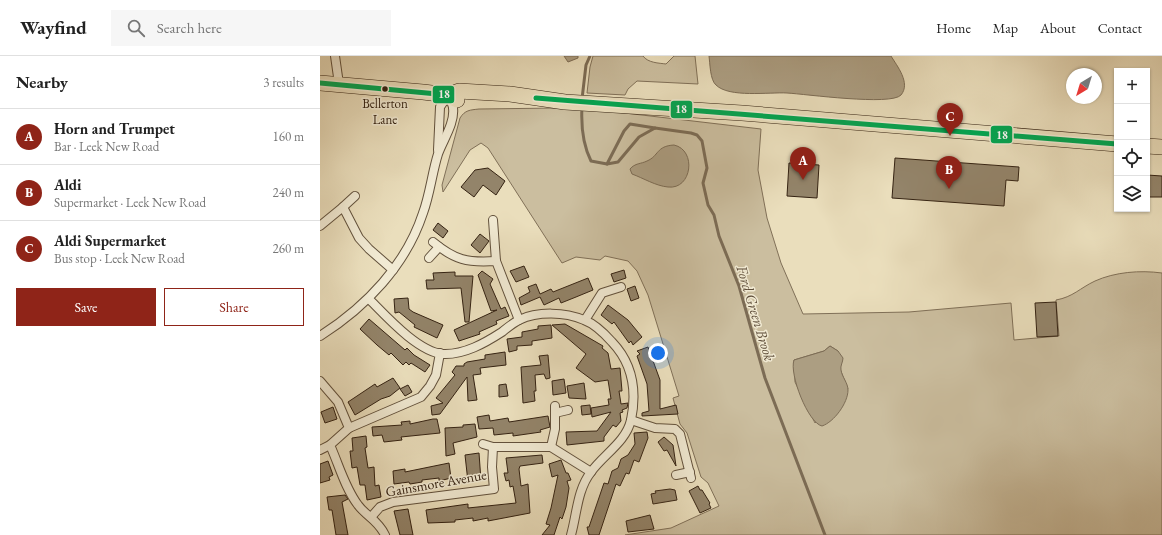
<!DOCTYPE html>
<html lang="en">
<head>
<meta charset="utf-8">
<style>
	body { margin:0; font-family:"EB Garamond",serif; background:#f6f6f6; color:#222 }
	.controls { position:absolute; right:12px; top:12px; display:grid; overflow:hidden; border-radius:0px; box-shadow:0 1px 3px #0004 }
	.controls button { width:36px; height:36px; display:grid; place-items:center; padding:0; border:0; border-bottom:1px solid #e0e0e0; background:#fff; color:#222; font:20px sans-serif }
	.compass { position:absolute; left:746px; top:12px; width:36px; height:36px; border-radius:50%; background:#fff; box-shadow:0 1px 3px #0004; rotate:218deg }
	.you { position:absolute; left:338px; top:297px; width:14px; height:14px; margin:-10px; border:3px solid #fff; border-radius:50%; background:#1a73e8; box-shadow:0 0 0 6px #1a73e833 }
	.badge { display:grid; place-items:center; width:26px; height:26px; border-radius:50%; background:#8f2418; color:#fff; font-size:13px; font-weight:700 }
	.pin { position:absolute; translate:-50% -33px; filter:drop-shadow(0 1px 2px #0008) }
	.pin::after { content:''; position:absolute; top:21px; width:14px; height:12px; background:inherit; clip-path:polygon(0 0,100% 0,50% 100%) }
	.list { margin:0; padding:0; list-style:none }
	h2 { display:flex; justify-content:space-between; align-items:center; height:52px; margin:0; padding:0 16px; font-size:17px }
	h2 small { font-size:13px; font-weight:400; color:#767676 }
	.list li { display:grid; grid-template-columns:26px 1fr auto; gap:12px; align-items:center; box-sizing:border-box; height:56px; padding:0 16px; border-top:1px solid #e0e0e0 }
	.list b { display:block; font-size:15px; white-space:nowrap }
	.list p { margin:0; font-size:13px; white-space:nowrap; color:#767676 }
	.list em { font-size:13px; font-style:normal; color:#767676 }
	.actions { display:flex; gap:8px; padding:12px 16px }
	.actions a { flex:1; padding:9px 0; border:1px solid #8f2418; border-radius:0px; text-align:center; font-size:14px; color:#8f2418 }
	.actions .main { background:#8f2418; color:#fff }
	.icon { flex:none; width:22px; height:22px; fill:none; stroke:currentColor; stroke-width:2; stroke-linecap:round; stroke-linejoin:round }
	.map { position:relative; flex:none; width:842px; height:479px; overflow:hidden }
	header { display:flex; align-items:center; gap:24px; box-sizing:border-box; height:56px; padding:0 20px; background:#fff; border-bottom:1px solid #e0e0e0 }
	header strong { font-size:19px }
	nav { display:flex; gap:22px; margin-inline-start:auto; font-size:14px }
	.search { width:280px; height:36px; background:#f6f6f6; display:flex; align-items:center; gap:10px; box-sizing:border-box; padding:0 14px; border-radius:0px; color:#767676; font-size:15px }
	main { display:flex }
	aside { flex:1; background:#fff }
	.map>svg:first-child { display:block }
</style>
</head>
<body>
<header>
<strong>Wayfind</strong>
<div class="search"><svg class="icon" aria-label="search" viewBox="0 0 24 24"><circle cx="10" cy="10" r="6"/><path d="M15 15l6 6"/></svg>Search here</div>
<nav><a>Home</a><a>Map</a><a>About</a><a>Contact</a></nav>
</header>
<main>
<aside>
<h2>Nearby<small>3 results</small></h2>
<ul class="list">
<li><span class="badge">A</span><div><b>Horn and Trumpet</b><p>Bar · Leek New Road</p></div><em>160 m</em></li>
<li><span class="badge">B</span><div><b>Aldi</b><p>Supermarket · Leek New Road</p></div><em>240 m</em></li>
<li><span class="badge">C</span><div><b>Aldi Supermarket</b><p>Bus stop · Leek New Road</p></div><em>260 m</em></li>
</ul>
<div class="actions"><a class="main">Save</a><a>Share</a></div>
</aside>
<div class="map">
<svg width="842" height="479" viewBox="0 0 842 479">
	<rect width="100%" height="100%" fill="#eadebc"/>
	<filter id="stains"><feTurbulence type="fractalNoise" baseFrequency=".005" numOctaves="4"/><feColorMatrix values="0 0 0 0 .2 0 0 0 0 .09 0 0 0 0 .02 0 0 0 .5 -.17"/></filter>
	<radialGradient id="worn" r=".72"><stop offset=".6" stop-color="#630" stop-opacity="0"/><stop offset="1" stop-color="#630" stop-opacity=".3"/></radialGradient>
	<!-- green -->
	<g fill="#cbbe9f" stroke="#807058" fill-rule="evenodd">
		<path d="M273,0H323C328,7 339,7 346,8L354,0H375L378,28L317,25L308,33L305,39L267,37L270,11Z"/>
		<path d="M238,52L279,54L441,73L438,114L447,162L461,207L483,258L589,256L691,247L694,284L739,280L736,244C753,241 760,232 775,225C795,216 820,214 842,217V479H305L351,472L399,450L388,427L381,421L367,377L360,368L353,342L359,340L328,239L317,215L308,205L285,200L280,204L256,201L242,207L168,92L161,87L150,94L123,136L122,129L140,62C145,54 150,54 159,53ZM510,290L518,295L520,313L528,333L495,367L475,326L474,304L504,295Z"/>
	</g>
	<!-- water -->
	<g fill="#ac9e82" stroke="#7c6c55">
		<polygon points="244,0 258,0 258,2 248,6"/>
		<path d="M389,0H571C577,10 591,27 581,39C571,50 485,38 467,37C449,36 409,42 396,29C390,24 390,7 389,0Z"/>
		<path d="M354,89C377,94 372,134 348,131C336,130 323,122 312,118L310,113C315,107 321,108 327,105C339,100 336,90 354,89Z"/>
		<path d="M510,290L518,295L523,302C523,306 520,310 521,314C522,321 528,327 528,334C528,347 514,366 502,370C488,367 469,318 474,304L504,295Z"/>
	</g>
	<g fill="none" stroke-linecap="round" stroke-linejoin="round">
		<!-- stream -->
		<g stroke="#7c6c55" stroke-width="3">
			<polyline points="262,43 266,9 270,0"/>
			<path d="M262,51C261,69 263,89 271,105L287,108L298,106L319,81L335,72L371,77L377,79L382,85L387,112L383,127L388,149L394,159L399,180L419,230L445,322L505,479"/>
			<polyline points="287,108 304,75 310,68 335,72"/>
		</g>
	</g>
	<!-- building -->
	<g fill="#93846a" stroke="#342212">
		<polygon points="575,102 699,111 698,125 686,124 684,150 572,142"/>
		<polygon points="469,107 499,109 497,142 467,140"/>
		<polygon points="168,112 185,125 176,139 163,129 154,141 141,131 155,114"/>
		<polygon points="827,119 842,120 842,141 827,141"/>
		<polygon points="118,167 128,175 123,182 113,174"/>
		<polygon points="160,178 169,185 160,197 151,189"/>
		<polygon points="204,210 209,221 196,226 190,215"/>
		<polygon points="304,214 306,222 294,226 291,218"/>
		<polygon points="162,215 173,223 170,228 181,253 185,251 189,260 176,265 177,268 159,276 160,278 139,285 134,274 177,254 171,255 158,219"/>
		<polygon points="135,216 135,220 153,220 149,266 145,266 141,232 107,233 106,224 114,224 113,217"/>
		<polygon points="268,222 273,234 256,241 241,247 239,242 224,249 220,241 201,249 199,242 210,236 208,231 216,228 220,238 231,233 233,236"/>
		<polygon points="315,230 319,242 311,245 307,233"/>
		<polygon points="88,242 89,253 93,256 123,269 117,282 94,271 95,269 79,256 75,257 74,243"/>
		<polygon points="736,246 738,280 717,281 715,247"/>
		<polygon points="288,249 308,264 322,281 313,289 311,285 309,287 294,266 292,268 281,259"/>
		<polygon points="49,263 85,294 87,292 94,299 110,309 105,316 91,307 89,309 86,306 83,309 71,297 69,299 57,289 40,273"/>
		<polygon points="245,268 283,290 282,292 288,297 291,313 300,312 302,335 299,335 301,348 308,347 307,352 302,354 303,356 300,357 301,365 296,371 293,369 284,381 284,385 247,389 246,376 277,375 291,356 272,361 271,352 289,349 288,343 291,343 288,324 275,326 256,312 266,298 232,269"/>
		<polygon points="231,269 232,282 212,285 212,289 197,290 197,294 189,296 187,283 202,281 202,276 218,273 218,270"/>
		<polygon points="328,291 340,324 340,353 356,349 358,358 322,360 322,357 329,355 327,328 317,300 320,298 317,295"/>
		<polygon points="185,296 186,309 160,312 161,318 153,319 157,344 148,345 147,321 120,358 112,359 111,350 123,347 116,342 135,319 132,316 136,310 144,310 144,308 147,306 165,303 165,299"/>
		<polygon points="228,299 230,322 226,323 224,318 215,319 216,335 214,335 215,345 203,347 201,311 221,309 219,300"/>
		<polygon points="73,322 80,332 70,340 61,343 35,359 28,346 55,328 57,331"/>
		<polygon points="244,323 246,337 233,339 232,325"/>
		<polygon points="264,327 266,343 249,342 247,330"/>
		<polygon points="186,328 188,340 179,341 179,329"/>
		<polygon points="88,329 92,336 85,340 80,333"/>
		<polygon points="270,349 271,358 262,359 261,350"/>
		<polygon points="13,351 17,363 5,367 1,356"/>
		<polygon points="169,359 170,365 188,362 189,366 228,360 230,371 220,374 221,376 193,380 193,377 174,379 173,372 159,373 157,361"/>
		<polygon points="113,363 117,363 120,377 81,381 82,384 64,386 62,379 53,380 52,371 82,369 81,366 90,365 90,368"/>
		<polygon points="155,368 157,381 133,387 135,398 126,400 125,372 143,371 143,369"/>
		<polygon points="327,376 328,382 319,406 314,404 309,418 306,417 300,430 296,428 279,479 269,479 267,471 269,471 284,427 288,428 292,415 298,412 301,403 308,399 315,388 314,377"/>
		<polygon points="46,380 47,391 45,392 48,412 54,411 55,430 59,429 61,441 47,444 45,429 40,429 37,411 32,412 30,395 33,395 32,382"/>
		<polygon points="344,381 353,389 356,410 347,394 344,395 338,386"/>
		<polygon points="159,397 161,425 148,426 145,399"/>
		<polygon points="222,399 223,407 200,410 199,413 201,430 208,428 210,457 168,465 168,462 153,465 153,462 135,464 135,466 108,467 106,454 148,448 148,452 196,447 193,430 190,431 189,424 186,425 184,417 188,417 186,402"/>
		<polygon points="241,404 246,417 248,417 251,424 247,425 249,432 246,451 242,463 240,461 234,479 222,479 230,469 226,468 231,452 238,419 232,421 229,408"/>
		<polygon points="8,405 13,419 9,421 10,424 0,427 0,408"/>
		<polygon points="129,407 131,422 119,425 119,422 102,424 102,426 90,428 89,426 74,428 73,415 85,413 85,416"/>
		<polygon points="378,430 380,434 382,434 390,447 389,448 391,452 380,457 369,435"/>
		<polygon points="350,433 355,434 357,444 333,448 331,438 336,437 335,435"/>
		<polygon points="25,439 28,443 22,446 28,479 16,479 12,454 9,454 7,441"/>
		<polygon points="88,453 93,479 80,479 74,455"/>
		<polygon points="330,459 334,473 308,476 306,465"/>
	</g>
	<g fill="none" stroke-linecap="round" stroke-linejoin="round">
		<defs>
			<g id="street">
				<polyline points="15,0 19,28"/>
				<polyline points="118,94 120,51 128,39"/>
				<polyline points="23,151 35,140"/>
				<polyline points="173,164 176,205"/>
				<polyline points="0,170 23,151 39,182 49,193 73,214"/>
				<path d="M113,186C135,204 147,207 176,205L199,264"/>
				<polyline points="109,202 119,191"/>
				<path d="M49,243C66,260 98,296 123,298C144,299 165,287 182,276C187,272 193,267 199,264C218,255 245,256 264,264C275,268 284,277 292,286C313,308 317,335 311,364C306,386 283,399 271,416C257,434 257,458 251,479"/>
				<polyline points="265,264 282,237 301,231"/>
				<path d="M0,280C46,251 86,209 103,157C110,138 112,117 118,98C123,84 135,67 133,52C133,49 130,44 129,41"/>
				<polyline points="0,325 18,346 29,372"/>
				<polyline points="235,357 248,354"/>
				<polyline points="311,364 335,372 355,373 360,378 371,422"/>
				<polyline points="163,388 173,391"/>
				<polyline points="231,391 235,373 235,350"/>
				<polyline points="0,394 10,389"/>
				<polyline points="356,419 370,416"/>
				<polyline points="52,460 60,451 73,446 174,433 172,411 173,391 231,391 271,416"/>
				<path d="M65,479C58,464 46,460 38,449C25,432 19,409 10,389L29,372L101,341L110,330L116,319L120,297"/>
			</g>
			<g id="highway">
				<polyline points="0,27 103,36 128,39 137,44"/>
				<polyline points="128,39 139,35 190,38 245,46 422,57 797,88"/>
				<polyline points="827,90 842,91"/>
			</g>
		</defs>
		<!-- street casing -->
		<use href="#street" stroke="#62513c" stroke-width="10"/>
		<!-- highway casing -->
		<use href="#highway" stroke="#342212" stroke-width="16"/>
		<!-- street -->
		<use href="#street" stroke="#f1ead3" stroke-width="8"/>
		<!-- highway -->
		<use href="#highway" stroke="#eadebc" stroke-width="15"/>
		<defs>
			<g id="bus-1">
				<polyline points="0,27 128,39"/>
				<polyline points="216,42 797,88"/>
			</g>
		</defs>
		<!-- bus-1 casing -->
		<use href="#bus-1" stroke="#f1ead3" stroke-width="8"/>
		<!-- bus-1 -->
		<use href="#bus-1" stroke="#00a651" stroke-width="5"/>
	</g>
	<!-- markers -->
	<circle fill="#342212" stroke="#f1ead3" stroke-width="1.5" cx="65" cy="33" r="3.5"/>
	<g text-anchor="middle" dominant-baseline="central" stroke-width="3" stroke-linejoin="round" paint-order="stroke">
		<!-- bus labels -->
		<g font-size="13" fill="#342212" stroke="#f1ead3">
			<text x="65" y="47">Bellerton<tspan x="65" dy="16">Lane</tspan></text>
		</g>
		<!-- street labels -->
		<g font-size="14" fill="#342212" stroke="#f1ead3">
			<text transform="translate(116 427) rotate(-10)">Gainsmore Avenue</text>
		</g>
		<!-- water labels -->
		<g font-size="15" font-style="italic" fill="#5e4d39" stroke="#f1ead3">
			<text transform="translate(436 257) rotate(73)">Ford Green Brook</text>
		</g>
	</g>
	<g stroke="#f1ead3" stroke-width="1.5">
		<rect x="112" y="29" width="23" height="19" rx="4" fill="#00a651"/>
		<rect x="350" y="44" width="23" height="19" rx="4" fill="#00a651"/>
		<rect x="670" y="69" width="23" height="19" rx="4" fill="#00a651"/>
	</g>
	<g font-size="11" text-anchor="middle" font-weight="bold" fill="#fff">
		<text x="124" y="42">18</text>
		<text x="361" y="57">18</text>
		<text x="682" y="83">18</text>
	</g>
	<rect width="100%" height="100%" filter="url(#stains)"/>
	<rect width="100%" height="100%" fill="url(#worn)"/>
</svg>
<div class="controls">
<button>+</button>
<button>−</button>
<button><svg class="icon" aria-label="locate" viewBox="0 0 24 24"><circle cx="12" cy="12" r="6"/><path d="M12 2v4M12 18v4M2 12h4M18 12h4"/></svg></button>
<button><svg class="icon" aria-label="layers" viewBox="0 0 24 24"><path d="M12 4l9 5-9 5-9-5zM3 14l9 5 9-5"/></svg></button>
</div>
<svg class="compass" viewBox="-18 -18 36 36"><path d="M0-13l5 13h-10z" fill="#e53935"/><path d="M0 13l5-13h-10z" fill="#767676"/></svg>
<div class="you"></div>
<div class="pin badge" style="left:483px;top:124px">A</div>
<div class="pin badge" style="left:629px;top:133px">B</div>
<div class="pin badge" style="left:630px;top:80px">C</div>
</div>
</main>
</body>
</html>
